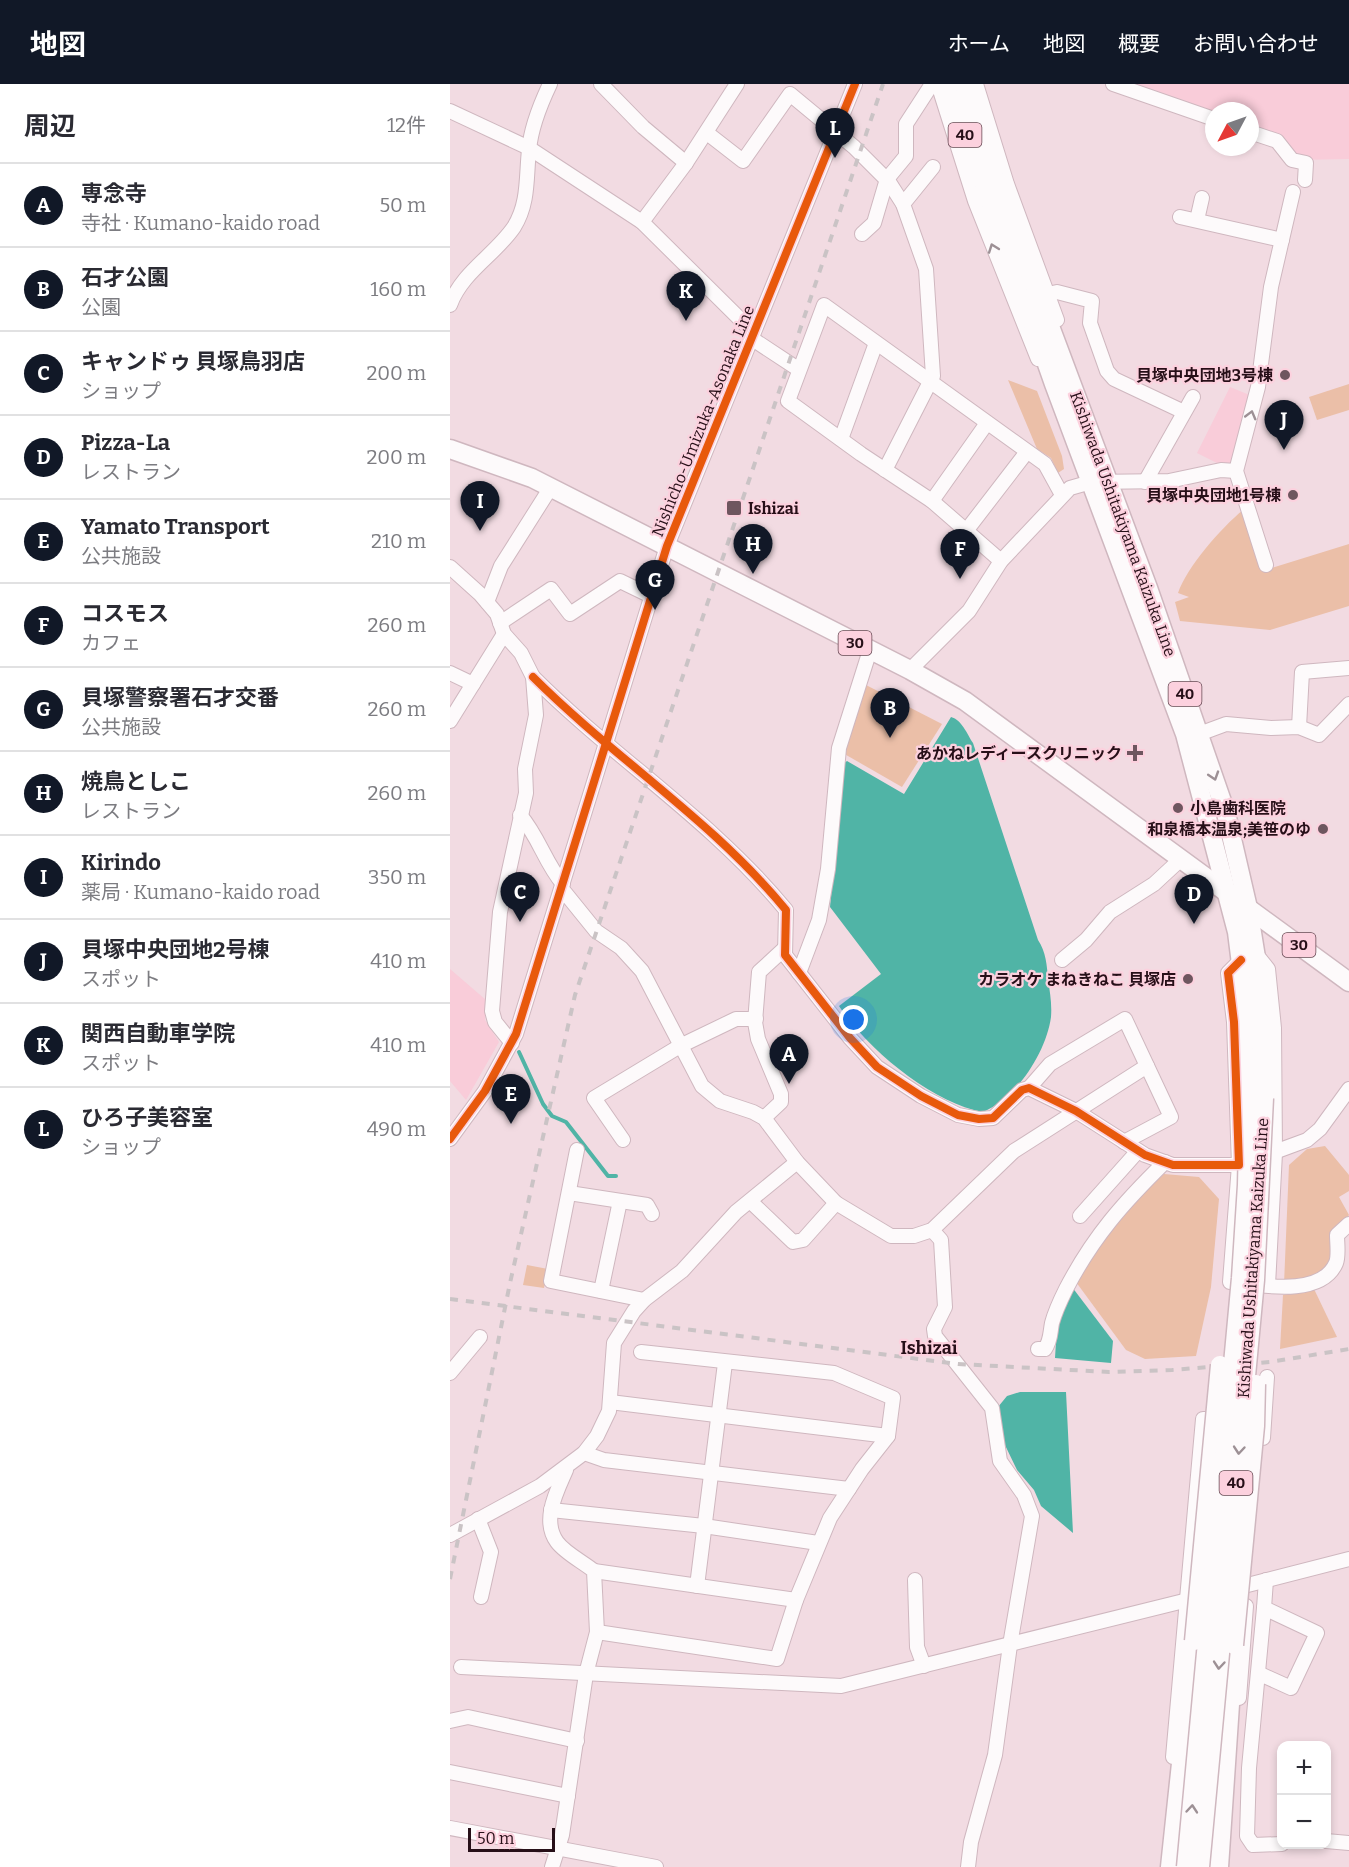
<!DOCTYPE html>
<html lang="ja">
<head>
<meta charset="utf-8">
<style>
	body { margin:0; font-family:Bitter,"Noto Sans JP",serif; background:#f2f2f3; color:#2b2b33 }
	.controls { position:absolute; right:18px; bottom:18px; display:grid; overflow:hidden; border-radius:12px; box-shadow:0 3px 9px #0003 }
	.controls button { width:54px; height:54px; display:grid; place-items:center; padding:0; border:0; border-bottom:2px solid #e1e1e2; background:#fff; color:#2b2b33; font:30px sans-serif }
	.compass { position:absolute; left:755px; top:18px; width:54px; height:54px; border-radius:50%; background:#fff; box-shadow:0 3px 9px #0003; rotate:229deg }
	.scale { position:absolute; left:18px; bottom:15px; width:87px; box-sizing:border-box; padding-left:6px; border:3px solid #270f18; border-top:0; font-size:16px; line-height:21px; white-space:nowrap; color:#270f18; -webkit-text-stroke:4px #fcd1de; paint-order:stroke }
	.you { position:absolute; left:404px; top:936px; width:21px; height:21px; margin:-15px; border:4px solid #fff; border-radius:50%; background:#1a73e8; box-shadow:0 0 0 9px #1a73e833 }
	.badge { display:grid; place-items:center; width:39px; height:39px; border-radius:50%; background:#111827; color:#fff; font-size:20px; font-weight:700 }
	.pin { position:absolute; translate:-50% -50px; filter:drop-shadow(0 2px 3px #0008) }
	.pin::after { content:''; position:absolute; top:32px; width:21px; height:18px; background:inherit; clip-path:polygon(0 0,100% 0,50% 100%) }
	.list { margin:0; padding:0; list-style:none }
	h2 { display:flex; justify-content:space-between; align-items:center; height:78px; margin:0; padding:0 24px; font-size:26px }
	h2 small { font-size:20px; font-weight:400; color:#7c7c81 }
	.list li { display:grid; grid-template-columns:39px 1fr auto; gap:18px; align-items:center; box-sizing:border-box; height:84px; padding:0 24px; border-top:2px solid #e1e1e2 }
	.list b { display:block; font-size:22px; white-space:nowrap }
	.list p { margin:0; font-size:20px; white-space:nowrap; color:#7c7c81 }
	.list em { font-size:20px; font-style:normal; color:#7c7c81 }
	.map { position:relative; flex:none; width:899px; height:1783px; overflow:hidden }
	header { display:flex; align-items:center; gap:36px; box-sizing:border-box; height:84px; padding:0 30px; background:#111827; color:#fff }
	header strong { font-size:28px }
	nav { display:flex; gap:33px; margin-inline-start:auto; font-size:21px }
	main { display:flex }
	aside { flex:1; background:#fff }
	.map>svg:first-child { display:block }
</style>
</head>
<body>
<header>
<strong>地図</strong>
<nav><a>ホーム</a><a>地図</a><a>概要</a><a>お問い合わせ</a></nav>
</header>
<main>
<aside>
<h2>周辺<small>12件</small></h2>
<ul class="list">
<li><span class="badge">A</span><div><b>専念寺</b><p>寺社 · Kumano-kaido road</p></div><em>50 m</em></li>
<li><span class="badge">B</span><div><b>石才公園</b><p>公園</p></div><em>160 m</em></li>
<li><span class="badge">C</span><div><b>キャンドゥ 貝塚鳥羽店</b><p>ショップ</p></div><em>200 m</em></li>
<li><span class="badge">D</span><div><b>Pizza-La</b><p>レストラン</p></div><em>200 m</em></li>
<li><span class="badge">E</span><div><b>Yamato Transport</b><p>公共施設</p></div><em>210 m</em></li>
<li><span class="badge">F</span><div><b>コスモス</b><p>カフェ</p></div><em>260 m</em></li>
<li><span class="badge">G</span><div><b>貝塚警察署石才交番</b><p>公共施設</p></div><em>260 m</em></li>
<li><span class="badge">H</span><div><b>焼鳥としこ</b><p>レストラン</p></div><em>260 m</em></li>
<li><span class="badge">I</span><div><b>Kirindo</b><p>薬局 · Kumano-kaido road</p></div><em>350 m</em></li>
<li><span class="badge">J</span><div><b>貝塚中央団地2号棟</b><p>スポット</p></div><em>410 m</em></li>
<li><span class="badge">K</span><div><b>関西自動車学院</b><p>スポット</p></div><em>410 m</em></li>
<li><span class="badge">L</span><div><b>ひろ子美容室</b><p>ショップ</p></div><em>490 m</em></li>
</ul>
</aside>
<div class="map">
<svg width="899" height="1783" viewBox="0 0 899 1783">
	<rect width="100%" height="100%" fill="#f2dbe2"/>
	<!-- built -->
	<g fill="#f9ccd9">
		<polygon points="669,0 899,0 899,75 846,76 800,45 800,27 764,27 764,33"/>
		<polygon points="780,303 802,312 780,383 777,384 747,369"/>
		<polygon points="0,885 36,916 35,936 49,958 16,1016 0,997"/>
	</g>
	<!-- green -->
	<g fill="#ebbfa8">
		<polygon points="558,296 587,307 612,372 614,385 608,389 601,374 587,365"/>
		<polygon points="899,300 899,326 867,336 859,313"/>
		<path d="M793,426L812,487L899,460V522L820,546L730,537L725,518L739,513L728,509C737,483 771,444 793,426Z"/>
		<polygon points="416,601 492,640 452,703 391,668"/>
		<path d="M875,1062L899,1091V1107L889,1113L899,1131L880,1155C883,1195 868,1191 834,1200L839,1081L857,1065Z"/>
		<polygon points="714,1090 749,1093 769,1115 761,1203 746,1272 695,1275 676,1266 626,1198 672,1128"/>
		<polygon points="77,1181 98,1185 94,1204 73,1201"/>
		<polygon points="864,1205 887,1253 830,1265 833,1211"/>
	</g>
	<!-- water -->
	<g fill="#50b4a6">
		<path d="M501,633C512,636 517,650 523,659L588,856C596,868 597,881 598,896C600,908 602,920 601,933C596,969 566,1015 533,1028C482,1019 417,965 389,922L431,890L380,823L393,680L397,677L454,710Z"/>
		<polygon points="622,1203 663,1257 661,1279 605,1274 607,1243"/>
		<polygon points="570,1308 616,1308 623,1449 591,1422 584,1406 567,1386 554,1359 548,1323 557,1312"/>
	</g>
	<g fill="none" stroke-linecap="round" stroke-linejoin="round">
		<!-- stream -->
		<polyline stroke="#50b4a6" stroke-width="4" points="69,968 93,1020 102,1032 116,1038 158,1092 166,1092"/>
		<defs>
			<g id="minor">
				<polyline points="151,0 193,43 236,79"/>
				<polyline points="488,0 525,117 588,275"/>
				<polyline points="526,0 557,100 607,236"/>
				<polyline points="663,0 764,35"/>
				<polyline points="0,27 79,64 192,138 303,248"/>
				<polyline points="800,48 827,57 842,76 856,79 855,96"/>
				<polyline points="257,49 293,77 340,10 404,63 439,98 453,120 476,185 483,292 435,386"/>
				<polyline points="453,120 483,83"/>
				<polyline points="730,133 832,156"/>
				<polyline points="747,136 752,114"/>
				<polyline points="192,138 236,79 287,0"/>
				<polyline points="412,150 424,139 437,95 456,72 456,40 482,0"/>
				<polyline points="598,210 607,208 642,217 640,239 657,287 664,295 734,328"/>
				<path d="M0,221C12,188 45,171 64,143C79,119 76,93 79,66C81,43 90,21 100,0"/>
				<polyline points="301,254 348,285"/>
				<polyline points="391,355 426,259"/>
				<polyline points="695,398 743,313"/>
				<polyline points="482,417 537,339"/>
				<polyline points="516,447 576,369"/>
				<polyline points="551,477 482,417 411,370 338,317 374,221 595,380 612,411"/>
				<polyline points="816,481 786,387 808,303 821,203 843,108"/>
				<polyline points="0,483 30,510 47,530 54,550 71,569 83,593 86,631 75,685 76,709 50,828 42,927 45,938 62,959"/>
				<polyline points="37,518 51,482 101,403"/>
				<polyline points="50,539 101,505 120,530 170,497 201,512"/>
				<polyline points="460,586 519,527 551,477 620,404 641,398 719,397 771,386 786,387"/>
				<polyline points="0,589 23,600"/>
				<path d="M83,593C164,674 262,736 336,826L335,871L400,954L427,983L471,1012L508,1031L529,1035L543,1034L572,1006L579,1004L626,1027L695,1071L723,1081H789L784,938L778,889L791,876"/>
				<polyline points="0,637 54,550"/>
				<polyline points="849,643 852,588 899,584"/>
				<polyline points="749,650 776,640 821,644 849,643 869,651 899,620"/>
				<path d="M70,731C89,753 95,779 113,800"/>
				<polyline points="112,805 146,847 171,864 192,887 252,1002 270,1017 303,1028 314,1034 347,1078 386,1119 441,1152 464,1152 482,1146 564,1067 697,982"/>
				<polyline points="806,870 818,885 824,944 825,1069 818,1201"/>
				<polyline points="612,876 636,856 660,828 704,800 731,775"/>
				<polyline points="349,889 369,836 378,785 389,664 420,566"/>
				<polyline points="579,1004 600,980 675,935 721,1033 674,1058"/>
				<path d="M899,1005L870,1045L857,1056L789,1081L780,1198C809,1201 871,1214 886,1179C889,1172 887,1159 887,1151L899,1140"/>
				<polyline points="314,1034 331,1018 331,1010 308,955 305,938 309,888 334,865"/>
				<polyline points="0,1055 35,1007 66,950 217,462 405,0"/>
				<polyline points="173,1056 144,1014 230,962 286,935 306,935"/>
				<polyline points="127,1066 101,1197 194,1216"/>
				<polyline points="119,1109 197,1121 202,1130"/>
				<polyline points="300,1117 343,1158 353,1156 386,1119"/>
				<polyline points="630,1132 688,1067"/>
				<polyline points="482,1146 491,1156 495,1223 484,1245 485,1252 542,1324 550,1377 574,1411 582,1432 560,1561 545,1671 521,1758 518,1783"/>
				<polyline points="151,1207 170,1117"/>
				<path d="M588,1265H595C601,1256 600,1249 602,1239C605,1228 611,1215 616,1205C643,1153 673,1119 715,1078"/>
				<polyline points="0,1289 30,1253"/>
				<polyline points="160,1318 438,1352"/>
				<polyline points="813,1354 817,1293"/>
				<polyline points="134,1369 154,1376 399,1405"/>
				<polyline points="101,1426 254,1442 368,1459"/>
				<polyline points="28,1435 41,1468 31,1513"/>
				<polyline points="0,1451 90,1402 134,1369 147,1352 159,1327 164,1259 184,1227 194,1216 232,1187 286,1128 347,1078"/>
				<polyline points="144,1487 346,1516"/>
				<polyline points="465,1496 467,1563 474,1582"/>
				<polyline points="247,1502 275,1279"/>
				<polyline points="782,1505 899,1475"/>
				<polyline points="814,1524 799,1684 797,1752 803,1761 832,1760"/>
				<polyline points="147,1548 327,1575 346,1516 380,1434 412,1385 438,1352 443,1314 384,1289 191,1268"/>
				<polyline points="11,1583 391,1602 754,1512"/>
				<polyline points="810,1590 841,1604 867,1549 814,1524 816,1496"/>
				<polyline points="789,1614 796,1522"/>
				<polyline points="0,1637 18,1633 127,1657"/>
				<polyline points="723,1673 753,1335 775,1335"/>
				<polyline points="0,1688 118,1712"/>
				<polyline points="0,1744 206,1783"/>
				<polyline points="876,1757 899,1759"/>
				<path d="M102,1783L112,1751L136,1590L147,1548L144,1487C133,1478 115,1469 107,1458C91,1436 107,1407 116,1386"/>
			</g>
			<g id="major">
				<polyline points="499,0 604,300 735,650 787,848 794,904 799,1017"/>
				<polyline points="514,0 546,98 698,504 776,729 798,824 808,886 814,1014"/>
				<polyline points="0,365 82,394 460,586 515,617 899,898"/>
				<polyline points="720,1783 744,1557"/>
				<polyline points="769,1783 784,1561"/>
			</g>
		</defs>
		<!-- minor casing -->
		<use href="#minor" stroke="#cfb7bf" stroke-width="16"/>
		<!-- major casing -->
		<use href="#major" stroke="#cfb7bf" stroke-width="21"/>
		<!-- minor -->
		<use href="#minor" stroke="#fdfafb" stroke-width="14"/>
		<!-- major -->
		<use href="#major" stroke="#fdfafb" stroke-width="18"/>
		<!-- rail -->
		<g stroke="#cac3c5" stroke-width="4" stroke-dasharray="8 8" stroke-linecap="butt">
			<polyline points="0,1215 508,1280 659,1288 722,1286 820,1278 899,1265"/>
			<polyline points="0,1495 60,1199 125,911 433,0"/>
		</g>
		<defs>
			<g id="major-bridge">
				<polyline points="744,1557 770,1281"/>
				<polyline points="784,1561 805,1342 806,1300"/>
				<polyline points="736,1783 791,1194 797,1101 799,1017"/>
				<polyline points="750,1783 805,1196 814,1014"/>
			</g>
		</defs>
		<!-- major-bridge casing -->
		<use href="#major-bridge" stroke="#cfb7bf" stroke-width="21" stroke-linecap="butt"/>
		<!-- major-bridge -->
		<use href="#major-bridge" stroke="#fdfafb" stroke-width="18"/>
		<defs>
			<g id="cycleway">
				<path d="M83,593C164,674 262,736 336,826L335,871L400,954L427,983L471,1012L508,1031L529,1035L543,1034L572,1006L579,1004L626,1027L695,1071L723,1081H789L784,938L778,889L791,876"/>
				<polyline points="0,1055 35,1007 66,950 217,462 405,0"/>
			</g>
		</defs>
		<!-- cycleway casing -->
		<use href="#cycleway" stroke="#fcd1de" stroke-width="11"/>
		<!-- cycleway -->
		<use href="#cycleway" stroke="#e8590c" stroke-width="8"/>
	</g>
	<!-- one-way arrows -->
	<defs><path id="oneway-chevron" d="M-2-3.5L2.5 0L-2 3.5" fill="none" stroke-width="1.6" stroke-linecap="round" stroke-linejoin="round" transform="scale(1.5)"/></defs>
	<g stroke="#9d9095">
		<use href="#oneway-chevron" transform="translate(543 164) rotate(-110)"/>
		<use href="#oneway-chevron" transform="translate(801 331) rotate(-75)"/>
		<use href="#oneway-chevron" transform="translate(764 692) rotate(72)"/>
		<use href="#oneway-chevron" transform="translate(789 1366) rotate(95)"/>
		<use href="#oneway-chevron" transform="translate(769 1581) rotate(95)"/>
		<use href="#oneway-chevron" transform="translate(742 1725) rotate(-85)"/>
	</g>
	<!-- markers -->
	<g fill="#6e565f" stroke="#fcd1de" stroke-width="2">
		<circle cx="835" cy="291" r="6"/>
		<circle cx="843" cy="411" r="6"/>
		<rect x="276" y="416" width="16" height="16" rx="3"/>
		<path d="M682 660h6v6h6v6h-6v6h-6v-6h-6v-6h6z"/>
		<circle cx="728" cy="724" r="6"/>
		<circle cx="873" cy="745" r="6"/>
		<circle cx="738" cy="895" r="6"/>
	</g>
	<g text-anchor="middle" dominant-baseline="central" stroke-width="4.5" stroke-linejoin="round" paint-order="stroke">
		<!-- shield labels -->
		<g fill="#fcd1de" stroke="#674953" stroke-width="1.5">
			<rect x="498.5" y="39" width="33" height="24" rx="4.5"/>
			<rect x="388.5" y="547" width="33" height="24" rx="4.5"/>
			<rect x="718.5" y="598" width="33" height="24" rx="4.5"/>
			<rect x="832.5" y="849" width="33" height="24" rx="4.5"/>
			<rect x="769.5" y="1387" width="33" height="24" rx="4.5"/>
		</g>
		<g font-size="15" font-weight="bold" fill="#270f18">
			<text x="515" y="51">40</text>
			<text x="405" y="559">30</text>
			<text x="735" y="610">40</text>
			<text x="849" y="861">30</text>
			<text x="786" y="1399">40</text>
		</g>
		<!-- poi labels -->
		<g font-size="16" font-weight="bold" fill="#270f18" stroke="#fcd1de" text-anchor="end">
			<text x="823" y="291">貝塚中央団地3号棟</text>
			<text x="831" y="411">貝塚中央団地1号棟</text>
			<text x="298" y="424" text-anchor="start">Ishizai</text>
			<text x="672" y="669">あかねレディースクリニック</text>
			<text x="740" y="724" text-anchor="start">小島歯科医院</text>
			<text x="861" y="745">和泉橋本温泉;美笹のゆ</text>
			<text x="726" y="895">カラオケ まねきねこ 貝塚店</text>
		</g>
		<!-- street labels -->
		<g font-size="16" fill="#270f18" stroke="#fcd1de">
			<text transform="translate(253 337) rotate(-68)">Nishicho-Umizuka-Asonaka Line</text>
			<text transform="translate(673 440) rotate(70)">Kishiwada Ushitakiyama Kaizuka Line</text>
			<text transform="translate(803 1174) rotate(-86)">Kishiwada Ushitakiyama Kaizuka Line</text>
		</g>
		<!-- neighbourhood labels -->
		<g font-size="18" font-weight="bold" fill="#270f18" stroke="#fcd1de">
			<text x="479" y="1264">Ishizai</text>
		</g>
	</g>
</svg>
<div class="controls">
<button>+</button>
<button>−</button>
</div>
<svg class="compass" viewBox="-18 -18 36 36"><path d="M0-13l5 13h-10z" fill="#e53935"/><path d="M0 13l5-13h-10z" fill="#7c7c81"/></svg>
<div class="scale">50 m</div>
<div class="you"></div>
<div class="pin badge" style="left:339px;top:1000px">A</div>
<div class="pin badge" style="left:440px;top:654px">B</div>
<div class="pin badge" style="left:70px;top:838px">C</div>
<div class="pin badge" style="left:744px;top:840px">D</div>
<div class="pin badge" style="left:61px;top:1040px">E</div>
<div class="pin badge" style="left:510px;top:495px">F</div>
<div class="pin badge" style="left:205px;top:526px">G</div>
<div class="pin badge" style="left:303px;top:490px">H</div>
<div class="pin badge" style="left:30px;top:447px">I</div>
<div class="pin badge" style="left:834px;top:366px">J</div>
<div class="pin badge" style="left:236px;top:237px">K</div>
<div class="pin badge" style="left:385px;top:74px">L</div>
</div>
</main>
</body>
</html>
